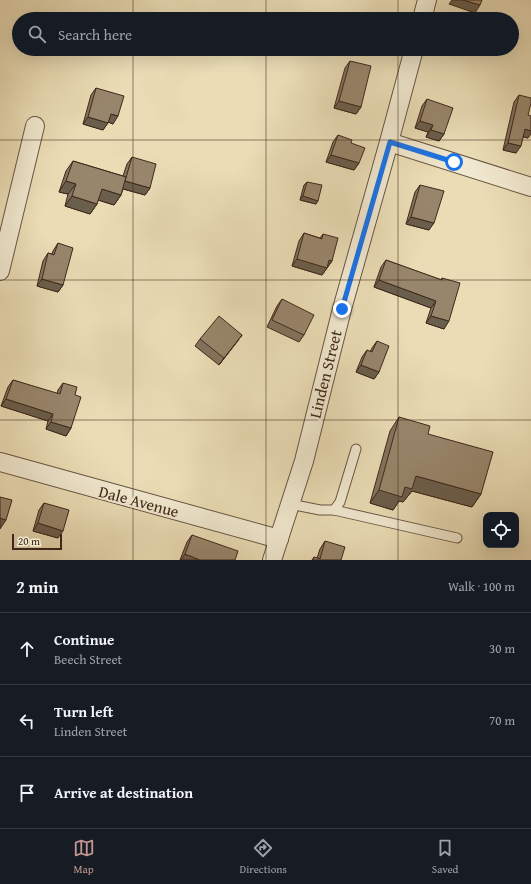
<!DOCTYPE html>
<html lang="en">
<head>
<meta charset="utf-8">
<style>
	body { margin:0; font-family:"Gentium Book Plus",serif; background:#20242c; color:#f1f3f6 }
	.controls { position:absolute; right:12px; bottom:12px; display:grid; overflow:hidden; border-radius:8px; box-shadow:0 4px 16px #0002 }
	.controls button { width:36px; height:36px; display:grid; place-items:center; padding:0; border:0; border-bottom:1px solid #363941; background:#171b24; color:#f1f3f6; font:20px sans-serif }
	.scale { position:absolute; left:12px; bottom:10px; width:50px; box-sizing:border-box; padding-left:4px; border:2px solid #3f281b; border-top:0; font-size:11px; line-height:14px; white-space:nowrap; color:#3f281b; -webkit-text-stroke:3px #f1e9d0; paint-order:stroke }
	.stop { position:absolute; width:12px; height:12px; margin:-9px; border:3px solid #1a73e8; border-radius:50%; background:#fff }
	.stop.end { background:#1a73e8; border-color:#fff; box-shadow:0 1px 4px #0008 }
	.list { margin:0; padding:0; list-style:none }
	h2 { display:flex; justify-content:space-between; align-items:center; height:52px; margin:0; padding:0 16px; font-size:17px }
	h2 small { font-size:13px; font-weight:400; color:#9ea1a6 }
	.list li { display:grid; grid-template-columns:26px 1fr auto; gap:12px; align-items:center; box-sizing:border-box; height:72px; padding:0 16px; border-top:1px solid #363941 }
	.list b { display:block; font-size:15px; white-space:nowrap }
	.list p { margin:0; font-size:13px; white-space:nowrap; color:#9ea1a6 }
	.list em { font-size:13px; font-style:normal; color:#9ea1a6 }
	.icon { flex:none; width:22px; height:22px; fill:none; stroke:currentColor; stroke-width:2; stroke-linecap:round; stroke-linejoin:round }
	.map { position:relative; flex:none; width:531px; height:560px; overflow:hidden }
	.search { position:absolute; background:#171b24; box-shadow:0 4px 16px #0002; left:12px; right:12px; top:12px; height:44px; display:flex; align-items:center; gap:10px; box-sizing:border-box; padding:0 14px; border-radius:22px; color:#9ea1a6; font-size:15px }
	.sheet { height:268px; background:#171b24 }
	nav { display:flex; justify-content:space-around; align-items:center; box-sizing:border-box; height:56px; border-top:1px solid #363941; background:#171b24; font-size:11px; color:#9ea1a6 }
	nav a { display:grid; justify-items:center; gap:2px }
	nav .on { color:#c59692 }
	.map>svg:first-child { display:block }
</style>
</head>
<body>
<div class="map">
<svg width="531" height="560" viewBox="0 0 531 560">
	<rect width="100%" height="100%" fill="#eaddb6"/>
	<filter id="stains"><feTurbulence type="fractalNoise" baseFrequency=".005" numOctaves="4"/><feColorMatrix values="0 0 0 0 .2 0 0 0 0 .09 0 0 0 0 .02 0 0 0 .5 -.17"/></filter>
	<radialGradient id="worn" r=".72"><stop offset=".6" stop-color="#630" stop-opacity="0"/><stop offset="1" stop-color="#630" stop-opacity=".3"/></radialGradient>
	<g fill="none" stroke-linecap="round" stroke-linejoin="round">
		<defs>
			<g id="lane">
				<polyline points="290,504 320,510 334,510 340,502 356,449"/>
				<polyline points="334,510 457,538"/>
			</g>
			<g id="street">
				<polyline points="422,19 427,0"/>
				<polyline points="389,142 531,187"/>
				<polyline points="0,271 35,126"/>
				<polyline points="0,462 279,539"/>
				<polyline points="272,560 304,461 342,309 389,142 414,49"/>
			</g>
		</defs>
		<!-- lane casing -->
		<use href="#lane" stroke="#6a5542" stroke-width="11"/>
		<!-- street casing -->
		<use href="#street" stroke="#6a5542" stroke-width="20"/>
		<!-- lane -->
		<use href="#lane" stroke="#f1e9d0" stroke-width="9"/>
		<!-- street -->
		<use href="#street" stroke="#f1e9d0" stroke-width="18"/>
	</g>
	<!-- wall -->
	<g fill="#83735d" stroke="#3f281b">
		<polygon points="350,61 361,107 356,114 334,108 345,68"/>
		<polygon points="96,88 113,124 108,122 103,130 83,124 91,95"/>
		<polygon points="519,95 528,115 528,138 523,137 516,153 503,150 514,102"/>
		<polygon points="427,99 444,134 439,141 426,137 428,132 415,128 422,106"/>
		<polygon points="338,135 359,163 354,170 326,162 333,142"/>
		<polygon points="132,157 150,188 145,195 123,189 121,195 114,205 98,200 97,204 90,214 65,206 68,194 59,192 66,171 73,161 123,176 127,164"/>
		<polygon points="307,182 316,204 300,200 304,185"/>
		<polygon points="420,185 429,230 406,224 415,192"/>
		<polygon points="304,233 320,238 323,234 332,261 322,275 292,266 299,241"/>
		<polygon points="58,243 63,285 58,292 37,286 43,261 48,253 52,254 53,251"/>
		<polygon points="386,260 441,280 442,278 444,329 426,323 431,308 374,287 381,267"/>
		<polygon points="282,299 304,335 299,342 267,327 277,306"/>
		<polygon points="242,335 219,365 195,346 200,339"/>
		<polygon points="377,341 379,372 374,379 356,372 362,357 367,350 370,352 372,348"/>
		<polygon points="13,380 57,394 58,390 63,383 71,428 66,436 46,429 48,421 1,406 8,387"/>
		<polygon points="399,417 428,434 481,494 472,507 412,491 403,502 399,501 393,510 370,503 390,431"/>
		<polygon points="44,503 58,538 33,531 39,510"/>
		<polygon points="192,535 235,560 180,560 187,542"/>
		<polygon points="325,541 341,560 312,560 314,557 317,558 320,549"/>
	</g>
	<!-- shaded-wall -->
	<g fill="#6a5e4c" stroke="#3f281b">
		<polygon points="452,0 463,0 480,5 475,13 449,4"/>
		<polygon points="339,101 361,107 356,114 334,108"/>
		<polygon points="111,114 118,116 113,124 106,121"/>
		<polygon points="88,117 108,123 103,130 83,124"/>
		<polygon points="420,121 433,125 428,132 415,128"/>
		<polygon points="525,129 531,131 531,134 528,138 520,136"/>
		<polygon points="431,130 444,134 439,141 426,137"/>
		<polygon points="508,143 521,146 516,153 503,150"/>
		<polygon points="331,155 359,163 354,170 326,162"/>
		<polygon points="66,181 76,184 68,194 59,192"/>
		<polygon points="125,181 150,188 145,195 120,188"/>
		<polygon points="102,189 121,195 114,205 95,199"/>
		<polygon points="72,196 97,204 90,214 65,206"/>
		<polygon points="303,196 318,201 316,204 300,200"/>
		<polygon points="411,217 434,223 429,230 406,224"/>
		<polygon points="297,259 329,260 332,261 322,275 292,266"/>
		<polygon points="42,279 63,285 58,292 37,286"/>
		<polygon points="379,280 436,301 431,308 374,287"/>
		<polygon points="431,316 449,321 444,329 426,323"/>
		<polygon points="242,335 237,342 219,365 224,358"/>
		<polygon points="361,365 379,372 374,379 356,372"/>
		<polygon points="6,399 53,414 48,421 1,406"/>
		<polygon points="51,422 71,428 66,436 46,429"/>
		<polygon points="416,476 481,494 472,507 412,491 403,502 399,501 393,510 370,503 379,490 405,487"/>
		<polygon points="0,518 6,520 0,529"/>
		<polygon points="38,523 63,531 58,538 33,531"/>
		<polygon points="185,554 200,560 181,560"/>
	</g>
	<!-- building -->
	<g fill="#98866c" stroke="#3f281b">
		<polygon points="463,0 482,0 480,5"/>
		<polygon points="385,16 395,19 384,19"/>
		<polygon points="350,61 371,66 361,107 339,101"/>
		<polygon points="96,88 124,96 118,116 111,114 108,123 88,117"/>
		<polygon points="519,95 531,98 531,103 528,115 531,116 531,131 525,129 521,146 508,143"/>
		<polygon points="427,99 453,108 444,134 431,130 433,125 420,121"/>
		<polygon points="338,135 352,140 351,143 365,148 359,163 331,155"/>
		<polygon points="132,157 156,164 150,188 125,181"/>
		<polygon points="73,161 126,177 121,195 102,189 97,204 72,196 76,184 66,181"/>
		<polygon points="307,182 322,185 318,201 303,196"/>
		<polygon points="420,185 444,191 434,223 411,217"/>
		<polygon points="304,233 322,239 323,234 338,238 332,261 329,260 327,268 297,259"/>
		<polygon points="58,243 73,248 63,285 42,279 48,253 54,255"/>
		<polygon points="386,260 442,280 442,278 460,283 449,321 431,316 436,301 379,280"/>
		<polygon points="282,299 314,315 304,335 272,320"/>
		<polygon points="219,316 242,335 224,358 200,339"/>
		<polygon points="377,341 389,346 379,372 361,365 367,350 372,352"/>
		<polygon points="13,380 60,394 63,383 77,387 75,395 81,397 71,428 51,422 53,414 6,399"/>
		<polygon points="399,417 430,426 428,434 493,452 481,494 416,476 412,489 405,487 402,497 379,490"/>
		<polygon points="0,497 12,500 6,520 0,518"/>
		<polygon points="44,503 69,510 63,531 38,523"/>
		<polygon points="192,535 238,551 235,560 200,560 185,554"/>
		<polygon points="325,541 345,547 341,560 313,560 314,557 320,559"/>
	</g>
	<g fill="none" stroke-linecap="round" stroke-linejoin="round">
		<!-- route -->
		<polyline stroke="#1a73e8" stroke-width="5" points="342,309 390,142 454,162"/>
	</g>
	<!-- grid -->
	<path fill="none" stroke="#3f281b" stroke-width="1" stroke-opacity="0.55" d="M133,0V19M266,0V19M398,0V19M133,49V560M266,49V560M398,49V560M0,140H531M0,280H531M0,420H531"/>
	<g text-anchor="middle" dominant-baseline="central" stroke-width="4" stroke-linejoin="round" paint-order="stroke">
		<!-- street labels -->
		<g font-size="16" fill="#3f281b" stroke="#f1e9d0">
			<text transform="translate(325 374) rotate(-76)">Linden Street</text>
			<text transform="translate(139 501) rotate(15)">Dale Avenue</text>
		</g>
	</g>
	<rect width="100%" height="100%" filter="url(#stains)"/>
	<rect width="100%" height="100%" fill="url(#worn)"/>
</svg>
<div class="controls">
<button><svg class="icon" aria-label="locate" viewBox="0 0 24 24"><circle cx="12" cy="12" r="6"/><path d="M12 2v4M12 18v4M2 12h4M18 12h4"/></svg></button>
</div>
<div class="scale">20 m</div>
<div class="stop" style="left:454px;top:162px"></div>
<div class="stop end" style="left:342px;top:309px"></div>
<div class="search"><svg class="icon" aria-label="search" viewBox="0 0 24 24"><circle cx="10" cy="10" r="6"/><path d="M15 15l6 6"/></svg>Search here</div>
</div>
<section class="sheet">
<h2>2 min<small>Walk · 100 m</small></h2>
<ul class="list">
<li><svg class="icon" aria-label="ahead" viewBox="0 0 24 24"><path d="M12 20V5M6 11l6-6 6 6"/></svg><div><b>Continue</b><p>Beech Street</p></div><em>30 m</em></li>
<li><svg class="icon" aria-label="left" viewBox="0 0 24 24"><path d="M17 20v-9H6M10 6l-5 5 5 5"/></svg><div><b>Turn left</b><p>Linden Street</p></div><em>70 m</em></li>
<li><svg class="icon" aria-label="arrive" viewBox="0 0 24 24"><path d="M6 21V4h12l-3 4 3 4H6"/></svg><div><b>Arrive at destination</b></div></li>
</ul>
</section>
<nav>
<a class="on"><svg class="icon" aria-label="map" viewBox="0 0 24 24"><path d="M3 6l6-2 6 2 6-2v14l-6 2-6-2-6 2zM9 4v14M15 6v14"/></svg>Map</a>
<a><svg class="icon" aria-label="directions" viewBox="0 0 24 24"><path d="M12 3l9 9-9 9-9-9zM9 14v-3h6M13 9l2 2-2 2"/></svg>Directions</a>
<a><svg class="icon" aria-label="saved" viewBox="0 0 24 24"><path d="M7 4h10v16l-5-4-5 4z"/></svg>Saved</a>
</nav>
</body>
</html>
